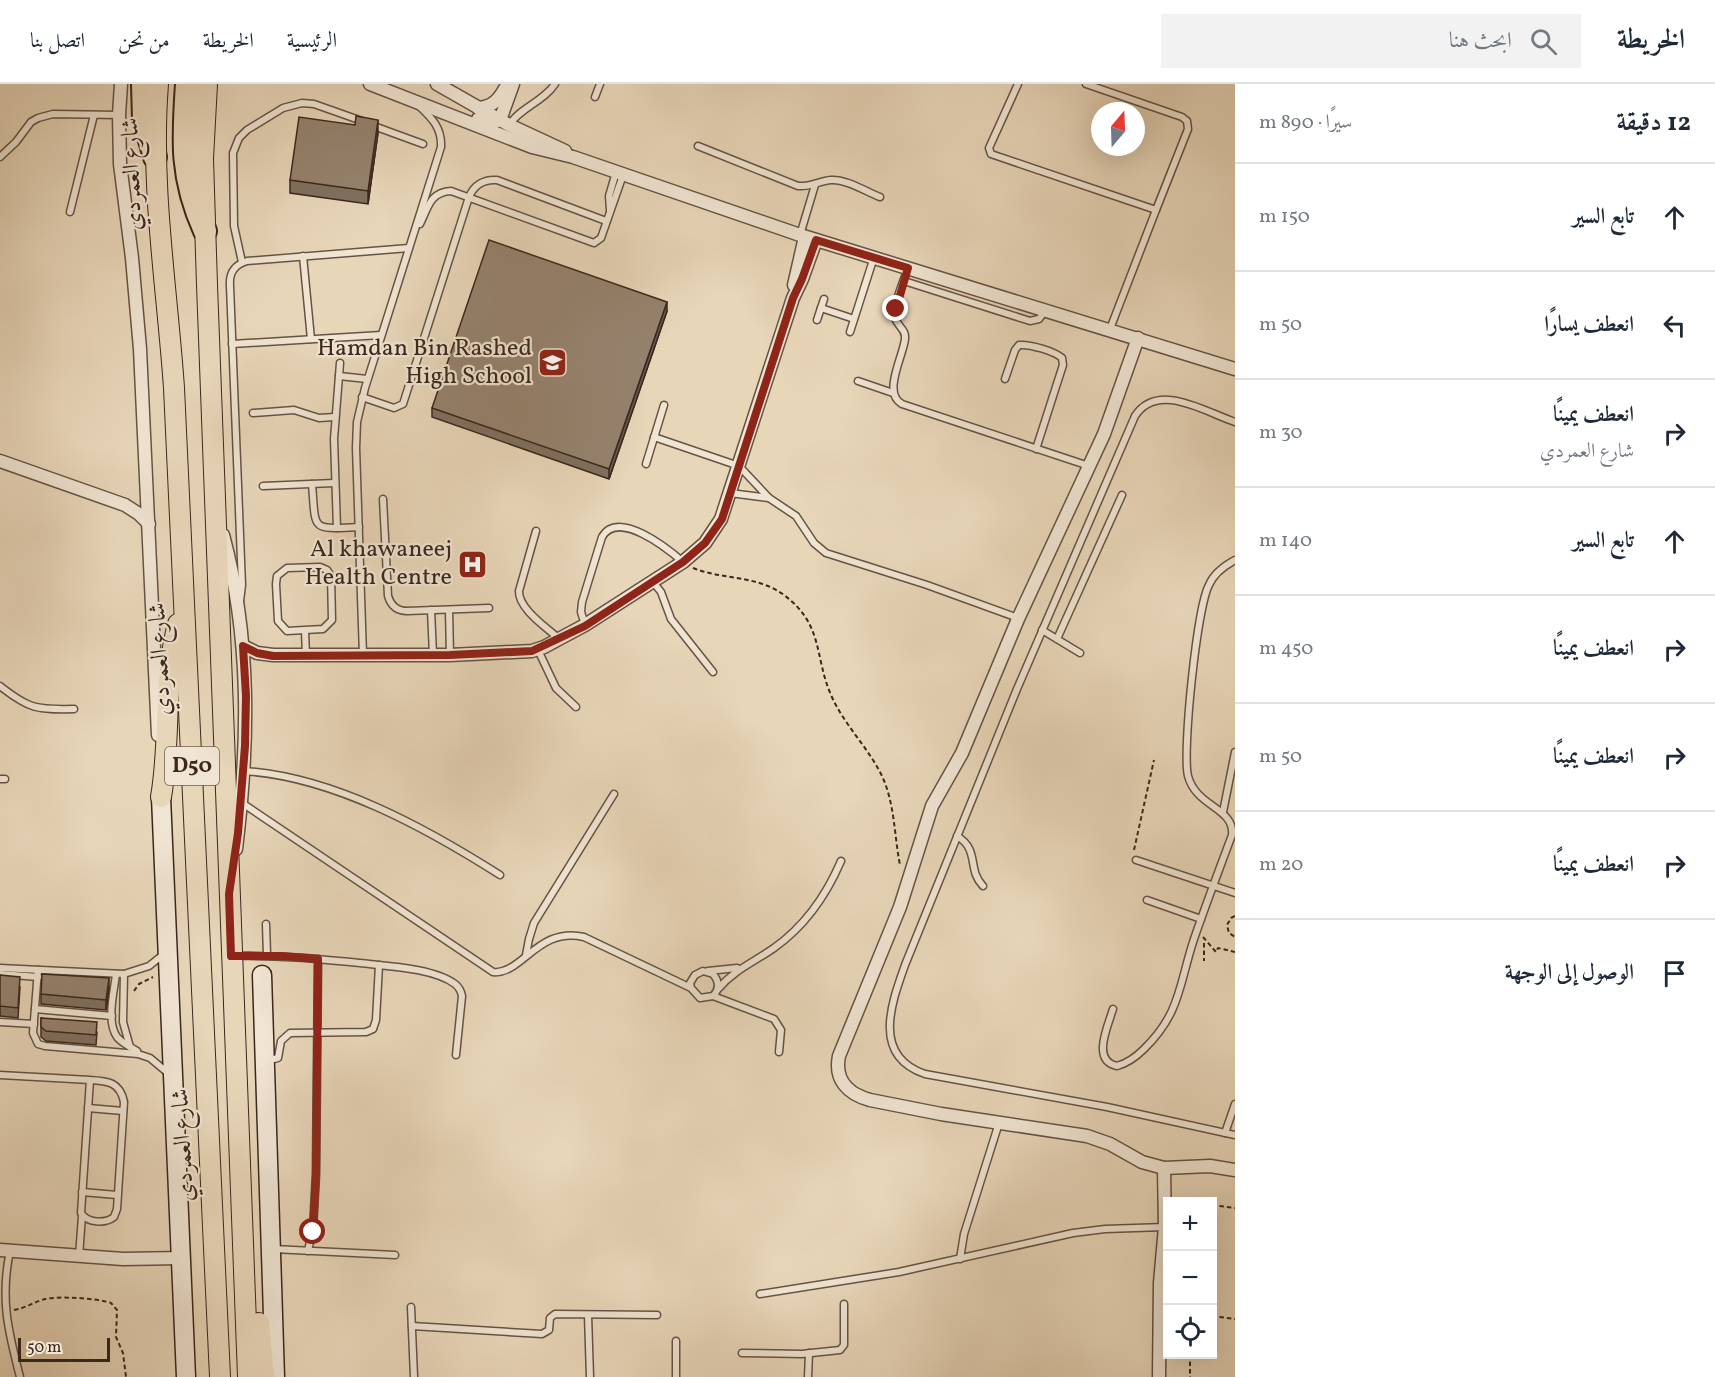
<!DOCTYPE html>
<html lang="ar">
<head>
<meta charset="utf-8">
<style>
	body { margin:0; font-family:Vollkorn,Amiri,serif; background:#f2f2f3; color:#1f2937; direction:rtl }
	.controls { position:absolute; right:18px; bottom:18px; display:grid; overflow:hidden; border-radius:0px; box-shadow:0 6px 24px #0002 }
	.controls button { width:54px; height:54px; display:grid; place-items:center; padding:0; border:0; border-bottom:2px solid #e0e1e3; background:#fff; color:#1f2937; font:30px sans-serif }
	.compass { position:absolute; left:1091px; top:18px; width:54px; height:54px; border-radius:50%; background:#fff; box-shadow:0 6px 24px #0002; rotate:19deg }
	.scale { position:absolute; left:18px; bottom:15px; width:92px; box-sizing:border-box; padding-left:6px; border:3px solid #3b271c; border-top:0; font-size:16px; line-height:21px; white-space:nowrap; color:#3b271c; -webkit-text-stroke:4px #f0e4d2; paint-order:stroke }
	.stop { position:absolute; width:18px; height:18px; margin:-14px; border:4px solid #8f2418; border-radius:50%; background:#fff }
	.stop.end { background:#8f2418; border-color:#fff; box-shadow:0 2px 6px #0008 }
	.list { margin:0; padding:0; list-style:none }
	h2 { display:flex; justify-content:space-between; align-items:center; height:78px; margin:0; padding:0 24px; font-size:26px }
	h2 small { font-size:20px; font-weight:400; color:#747a83 }
	.list li { display:grid; grid-template-columns:39px 1fr auto; gap:18px; align-items:center; box-sizing:border-box; height:108px; padding:0 24px; border-top:2px solid #e0e1e3 }
	.list b { display:block; font-size:22px; white-space:nowrap }
	.list p { margin:0; font-size:20px; white-space:nowrap; color:#747a83 }
	.list em { font-size:20px; font-style:normal; color:#747a83 }
	.icon { flex:none; width:33px; height:33px; fill:none; stroke:currentColor; stroke-width:2; stroke-linecap:round; stroke-linejoin:round }
	.map { position:relative; flex:none; width:1235px; height:1293px; overflow:hidden; direction:ltr }
	header { display:flex; align-items:center; gap:36px; box-sizing:border-box; height:84px; padding:0 30px; background:#fff; border-bottom:2px solid #e0e1e3 }
	header strong { font-size:28px }
	nav { display:flex; gap:33px; margin-inline-start:auto; font-size:21px }
	.search { width:420px; height:54px; background:#f2f2f3; display:flex; align-items:center; gap:15px; box-sizing:border-box; padding:0 21px; border-radius:0px; color:#747a83; font-size:22px }
	main { display:flex }
	aside { flex:1; background:#fff }
	.map>svg:first-child { display:block }
</style>
</head>
<body>
<header>
<strong>الخريطة</strong>
<div class="search"><svg class="icon" aria-label="search" viewBox="0 0 24 24"><circle cx="10" cy="10" r="6"/><path d="M15 15l6 6"/></svg>ابحث هنا</div>
<nav><a>الرئيسية</a><a>الخريطة</a><a>من نحن</a><a>اتصل بنا</a></nav>
</header>
<main>
<aside>
<h2>12 دقيقة<small>سيرًا · 890 m</small></h2>
<ul class="list">
<li><svg class="icon" aria-label="ahead" viewBox="0 0 24 24"><path d="M12 20V5M6 11l6-6 6 6"/></svg><div><b>تابع السير</b></div><em>150 m</em></li>
<li><svg class="icon" aria-label="left" viewBox="0 0 24 24"><path d="M17 20v-9H6M10 6l-5 5 5 5"/></svg><div><b>انعطف يسارًا</b></div><em>50 m</em></li>
<li><svg class="icon" aria-label="right" viewBox="0 0 24 24"><path d="M7 20v-9h11M14 6l5 5-5 5"/></svg><div><b>انعطف يمينًا</b><p>شارع العمردي</p></div><em>30 m</em></li>
<li><svg class="icon" aria-label="ahead" viewBox="0 0 24 24"><path d="M12 20V5M6 11l6-6 6 6"/></svg><div><b>تابع السير</b></div><em>140 m</em></li>
<li><svg class="icon" aria-label="right" viewBox="0 0 24 24"><path d="M7 20v-9h11M14 6l5 5-5 5"/></svg><div><b>انعطف يمينًا</b></div><em>450 m</em></li>
<li><svg class="icon" aria-label="right" viewBox="0 0 24 24"><path d="M7 20v-9h11M14 6l5 5-5 5"/></svg><div><b>انعطف يمينًا</b></div><em>50 m</em></li>
<li><svg class="icon" aria-label="right" viewBox="0 0 24 24"><path d="M7 20v-9h11M14 6l5 5-5 5"/></svg><div><b>انعطف يمينًا</b></div><em>20 m</em></li>
<li><svg class="icon" aria-label="arrive" viewBox="0 0 24 24"><path d="M6 21V4h12l-3 4 3 4H6"/></svg><div><b>الوصول إلى الوجهة</b></div></li>
</ul>
</aside>
<div class="map">
<svg width="1235" height="1293" viewBox="0 0 1235 1293">
	<rect width="100%" height="100%" fill="#e8d6b9"/>
	<filter id="stains"><feTurbulence type="fractalNoise" baseFrequency=".00333" numOctaves="4"/><feColorMatrix values="0 0 0 0 .2 0 0 0 0 .09 0 0 0 0 .02 0 0 0 .5 -.17"/></filter>
	<radialGradient id="worn" r=".72"><stop offset=".6" stop-color="#630" stop-opacity="0"/><stop offset="1" stop-color="#630" stop-opacity=".3"/></radialGradient>
	<g fill="none" stroke-linecap="round" stroke-linejoin="round">
		<defs>
			<g id="lane">
				<polyline points="1018,0 989,64 991,70 1156,126 1188,45 1187,37 1182,33 1086,0"/>
				<polyline points="595,13 600,0"/>
				<polyline points="371,41 423,60"/>
				<path d="M509,41C521,23 543,18 555,0"/>
				<path d="M698,62L798,102C811,103 819,97 831,96C846,95 865,107 880,113"/>
				<polyline points="0,73 16,58 31,38 38,34 53,30 119,31"/>
				<polyline points="610,126 609,112 616,88"/>
				<polyline points="70,128 94,31"/>
				<path d="M420,140C428,124 430,108 451,107L594,159L601,154L623,91"/>
				<polyline points="800,151 815,101"/>
				<polyline points="303,172 311,255"/>
				<polyline points="242,178 234,142 233,69 239,54 247,46 283,24 302,19 314,20 362,37"/>
				<path d="M908,184C904,196 892,224 895,234C898,243 906,245 905,255C903,273 882,309 902,320L1089,382"/>
				<polyline points="904,197 1030,237 1039,235 1045,227"/>
				<polyline points="821,224 854,235"/>
				<polyline points="817,236 824,215"/>
				<polyline points="1110,245 1156,126"/>
				<polyline points="850,248 874,173"/>
				<polyline points="232,260 381,251"/>
				<polyline points="339,292 367,295"/>
				<path d="M1005,295L1015,266L1019,261C1030,260 1054,267 1062,274L1063,281L1036,365"/>
				<polyline points="858,297 893,309"/>
				<path d="M362,313L394,324L403,320L469,113C474,101 484,95 497,96L606,137"/>
				<polyline points="253,329 294,326 319,334 335,333"/>
				<path d="M1235,338C1205,328 1158,297 1135,332L1017,605L905,881C891,920 872,972 925,990L1107,1023L1235,1051"/>
				<polyline points="654,353 739,382 769,414 796,432 814,459 826,469 927,501 1018,534"/>
				<polyline points="646,380 664,321"/>
				<path d="M312,400C316,448 310,445 359,443"/>
				<polyline points="263,402 334,399"/>
				<polyline points="730,409 769,414"/>
				<path d="M383,415L388,512C391,522 397,527 407,527L489,524"/>
				<polyline points="337,444 334,355 340,279"/>
				<path d="M536,447L519,507C518,524 546,543 558,554"/>
				<polygon points="320,483 327,486 331,492 332,536 323,545 287,547 278,537 276,500 277,492 287,484"/>
				<polyline points="653,498 661,508 671,535 713,588"/>
				<path d="M240,517L242,501L230,202C229,189 234,181 247,177L409,164"/>
				<polyline points="431,526 433,571"/>
				<polyline points="449,526 450,571"/>
				<path d="M585,541L581,528L582,518L602,453C618,425 667,464 683,478"/>
				<polyline points="1042,546 1080,569"/>
				<polyline points="305,547 306,571"/>
				<polyline points="1057,555 1122,411"/>
				<polyline points="538,566 556,604 576,623"/>
				<path d="M363,571L356,364L357,338L365,304L441,63C442,44 432,34 419,22"/>
				<path d="M0,602C29,625 37,626 74,625"/>
				<path d="M243,687C332,692 426,744 500,791"/>
				<polyline points="0,695 5,695"/>
				<path d="M242,719L493,888C522,891 538,842 584,853L691,904L700,914L713,912C720,905 719,897 713,890L703,887L695,891L690,899L691,904"/>
				<polyline points="1223,728 1235,668"/>
				<path d="M957,752C980,766 967,786 983,802"/>
				<polyline points="1136,776 1235,809"/>
				<polyline points="1147,816 1201,835"/>
				<polyline points="266,840 267,871"/>
				<polyline points="526,871 529,855 534,839 614,710"/>
				<path d="M235,872C277,871 318,875 360,879C386,882 434,884 455,900C459,903 461,907 462,912L456,971"/>
				<polyline points="0,884 124,890 149,882 164,870"/>
				<polyline points="38,886 33,949 38,960 45,962 138,970 150,974 168,989"/>
				<polyline points="708,887 737,884"/>
				<polyline points="0,890 38,893"/>
				<path d="M116,890C114,908 106,937 117,953C122,959 130,963 137,967"/>
				<polyline points="124,890 123,938 130,963"/>
				<path d="M718,905C734,886 754,878 774,864C805,842 826,812 841,777"/>
				<polyline points="713,912 774,935 781,946 779,968"/>
				<polyline points="35,925 112,932"/>
				<path d="M1113,925C1108,942 1091,977 1117,982C1128,979 1136,973 1144,965C1181,929 1179,900 1194,855C1206,820 1219,786 1232,751C1235,724 1196,723 1188,692C1182,668 1197,523 1209,501C1214,489 1224,482 1235,476"/>
				<polyline points="0,938 34,940"/>
				<polyline points="266,977 278,974 281,957 290,949 366,948 373,945 376,936 379,881"/>
				<path d="M0,991L90,996C108,997 120,998 124,1018L117,1125L114,1133C105,1140 87,1139 81,1129L90,996"/>
				<polyline points="88,1024 123,1027"/>
				<polyline points="1225,1049 1235,1020"/>
				<polyline points="82,1108 117,1111"/>
				<polyline points="273,1165 395,1171"/>
				<path d="M10,1167C0,1214 8,1247 20,1293"/>
				<polyline points="308,1167 313,1144 316,1090 318,875"/>
				<polyline points="79,1172 82,1132"/>
				<polyline points="960,1175 964,1150 999,1039"/>
				<polyline points="760,1210 899,1188 1073,1149 1105,1145 1165,1143"/>
				<polyline points="411,1223 414,1293"/>
				<polyline points="588,1231 590,1293"/>
				<polyline points="412,1242 542,1250 549,1246 550,1234 555,1230 657,1231"/>
				<polyline points="676,1257 676,1293"/>
				<polyline points="742,1269 802,1270 840,1266 844,1261 844,1220"/>
				<polyline points="808,1293 809,1269"/>
			</g>
			<g id="street">
				<polyline points="121,0 119,31 120,80 132,174 140,265 158,651"/>
				<polyline points="370,0 532,63 573,73 800,151 1235,285"/>
				<polyline points="437,0 509,41 565,67"/>
				<path d="M478,24C494,23 500,14 507,1"/>
				<polyline points="478,35 491,39 500,36 513,0"/>
				<polyline points="794,201 805,153"/>
				<path d="M1138,254L1104,350L1018,535L962,669L932,722L900,823L839,972C834,996 848,1010 870,1016L941,1030L1087,1052L1110,1060L1142,1078L1164,1084L1210,1082L1235,1086"/>
				<polyline points="0,377 125,421 139,430 149,440"/>
				<path d="M223,451C251,554 249,659 236,765"/>
				<polyline points="243,562 257,569 273,571 450,571 532,567 544,563 585,541 683,478 705,459 721,435 793,214 802,195 816,156"/>
				<polyline points="0,1166 123,1175 182,1174"/>
				<polyline points="1159,1293 1160,1199 1165,1143 1164,1084"/>
			</g>
			<g id="secondary">
				<polyline points="161,713 186,1293"/>
				<polyline points="262,891 275,1293"/>
			</g>
			<g id="primary">
				<path d="M158,0C150,102 167,203 174,304L220,1293"/>
				<polyline points="207,0 203,75 207,201 248,1293"/>
				<path d="M161,713C171,656 163,596 178,540"/>
				<polyline points="259,1239 264,1293"/>
			</g>
			<g id="highway">
				<polyline points="143,0 144,36 155,73"/>
				<path d="M187,0C183,57 181,94 205,147"/>
			</g>
		</defs>
		<!-- lane casing -->
		<use href="#lane" stroke="#665343" stroke-width="9"/>
		<!-- street casing -->
		<use href="#street" stroke="#665343" stroke-width="15"/>
		<!-- secondary casing -->
		<use href="#secondary" stroke="#3b271c" stroke-width="21"/>
		<!-- primary casing -->
		<use href="#primary" stroke="#3b271c" stroke-width="22"/>
		<!-- highway casing -->
		<use href="#highway" stroke="#3b271c" stroke-width="26"/>
		<!-- path -->
		<g stroke="#3b271c" stroke-width="2" stroke-dasharray="4.5 3" stroke-linecap="butt">
			<path d="M693,484C723,496 757,491 784,511C824,541 814,572 831,611C844,641 868,663 882,692C895,720 894,751 900,781"/>
			<polyline points="1134,766 1154,676"/>
			<polyline points="1235,832 1231,834 1227,841 1229,849 1235,853"/>
			<polyline points="1203,853 1216,868 1218,864 1235,868"/>
			<polyline points="1204,859 1204,877"/>
			<polyline points="134,907 139,900 153,893"/>
			<polyline points="1212,1121 1235,1124"/>
			<path d="M14,1226C26,1224 34,1218 45,1215C58,1212 98,1214 111,1219L117,1226L116,1253L123,1269L126,1293"/>
			<polyline points="1212,1232 1235,1235"/>
			<polyline points="1190,1270 1190,1293"/>
		</g>
		<!-- lane -->
		<use href="#lane" stroke="#f0e4d2" stroke-width="6"/>
		<!-- street -->
		<use href="#street" stroke="#f0e4d2" stroke-width="12"/>
		<!-- secondary -->
		<use href="#secondary" stroke="#f0e4d2" stroke-width="18"/>
		<!-- primary -->
		<use href="#primary" stroke="#e8d6b9" stroke-width="20"/>
		<!-- highway -->
		<use href="#highway" stroke="#e8d6b9" stroke-width="22"/>
	</g>
	<!-- wall -->
	<g fill="#80705f" stroke="#3b271c" stroke-width="1.5">
		<polygon points="378,49 368,120 290,109 290,96"/>
		<polygon points="667,227 609,395 432,333 432,324"/>
		<polygon points="0,891 20,903 18,934 0,932"/>
		<polygon points="109,904 106,926 41,920 41,910"/>
		<polygon points="41,934 97,948 96,961 46,957 41,953"/>
	</g>
	<!-- shaded-wall -->
	<g fill="#685b4d" stroke="#3b271c" stroke-width="1.5">
		<polygon points="378,36 378,49 368,120 368,107"/>
		<polygon points="667,218 667,227 609,395 609,385"/>
		<polygon points="109,894 109,904 106,926 106,916"/>
	</g>
	<!-- building -->
	<g fill="#95826e" stroke="#3b271c" stroke-width="1.5">
		<polygon points="356,32 378,36 368,107 290,96 299,33 355,41"/>
		<polygon points="489,156 667,218 609,385 432,324"/>
		<polygon points="42,890 109,894 106,916 41,910"/>
		<polygon points="0,891 20,893 18,924 0,922"/>
		<polygon points="41,934 97,938 96,951 46,947 41,943"/>
	</g>
	<g fill="none" stroke-linecap="round" stroke-linejoin="round">
		<!-- route -->
		<polyline stroke="#8f2418" stroke-width="8" points="313,1148 316,1090 318,875 282,872 231,872 229,810 238,749 245,662 246,612 243,562 257,569 273,572 450,571 532,567 585,542 683,478 705,459 722,435 793,214 802,195 816,156 908,184 896,225"/>
	</g>
	<!-- icons -->
	<defs>
		<symbol id="school-square" viewBox="-11 -11 22 22"><rect x="-9" y="-9" width="18" height="18" rx="4" fill="#8f2418" stroke="#f0e4d2"/><path d="M0-5L7-2L0 1L-7-2ZM-4 1L0 2.5L4 1V4Q0 6-4 4Z" fill="#fff"/></symbol>
		<symbol id="hospital-square" viewBox="-11 -11 22 22"><rect x="-9" y="-9" width="18" height="18" rx="4" fill="#8f2418" stroke="#f0e4d2"/><path d="M-5-5h3v3.5h4V-5h3V5h-3V1.5h-4V5h-3Z" fill="#fff"/></symbol>
	</defs>
	<g fill-rule="evenodd">
		<use href="#school-square" x="536" y="262" width="33" height="33"/>
		<use href="#hospital-square" x="456" y="464" width="33" height="33"/>
	</g>
	<g text-anchor="middle" dominant-baseline="central" stroke-width="4.5" stroke-linejoin="round" paint-order="stroke">
		<!-- shield labels -->
		<rect fill="#f0e4d2" stroke="#716053" stroke-width="1.5" x="165" y="663" width="54" height="38" rx="4.5"/>
		<g font-size="22" font-weight="bold" fill="#3b271c">
			<text x="192" y="682">D50</text>
		</g>
		<!-- street labels -->
		<g font-size="24" fill="#3b271c" stroke="#f0e4d2">
			<text transform="translate(133 90) rotate(-92)">شارع العمردي</text>
			<text transform="translate(161 575) rotate(-93)">شارع العمردي</text>
			<text transform="translate(184 1061) rotate(-93)">شارع العمردي</text>
		</g>
		<!-- poi labels -->
		<g font-size="24" fill="#3b271c" stroke="#f0e4d2" text-anchor="end">
			<text x="532" y="265">Hamdan Bin Rashed<tspan x="532" dy="28">High School</tspan></text>
			<text x="452" y="466">Al khawaneej<tspan x="452" dy="28">Health Centre</tspan></text>
		</g>
	</g>
	<rect width="100%" height="100%" filter="url(#stains)"/>
	<rect width="100%" height="100%" fill="url(#worn)"/>
</svg>
<div class="controls">
<button>+</button>
<button>−</button>
<button><svg class="icon" aria-label="locate" viewBox="0 0 24 24"><circle cx="12" cy="12" r="6"/><path d="M12 2v4M12 18v4M2 12h4M18 12h4"/></svg></button>
</div>
<svg class="compass" viewBox="-18 -18 36 36"><path d="M0-13l5 13h-10z" fill="#e53935"/><path d="M0 13l5-13h-10z" fill="#747a83"/></svg>
<div class="scale">50 m</div>
<div class="stop" style="left:313px;top:1148px"></div>
<div class="stop end" style="left:896px;top:225px"></div>
</div>
</main>
</body>
</html>
